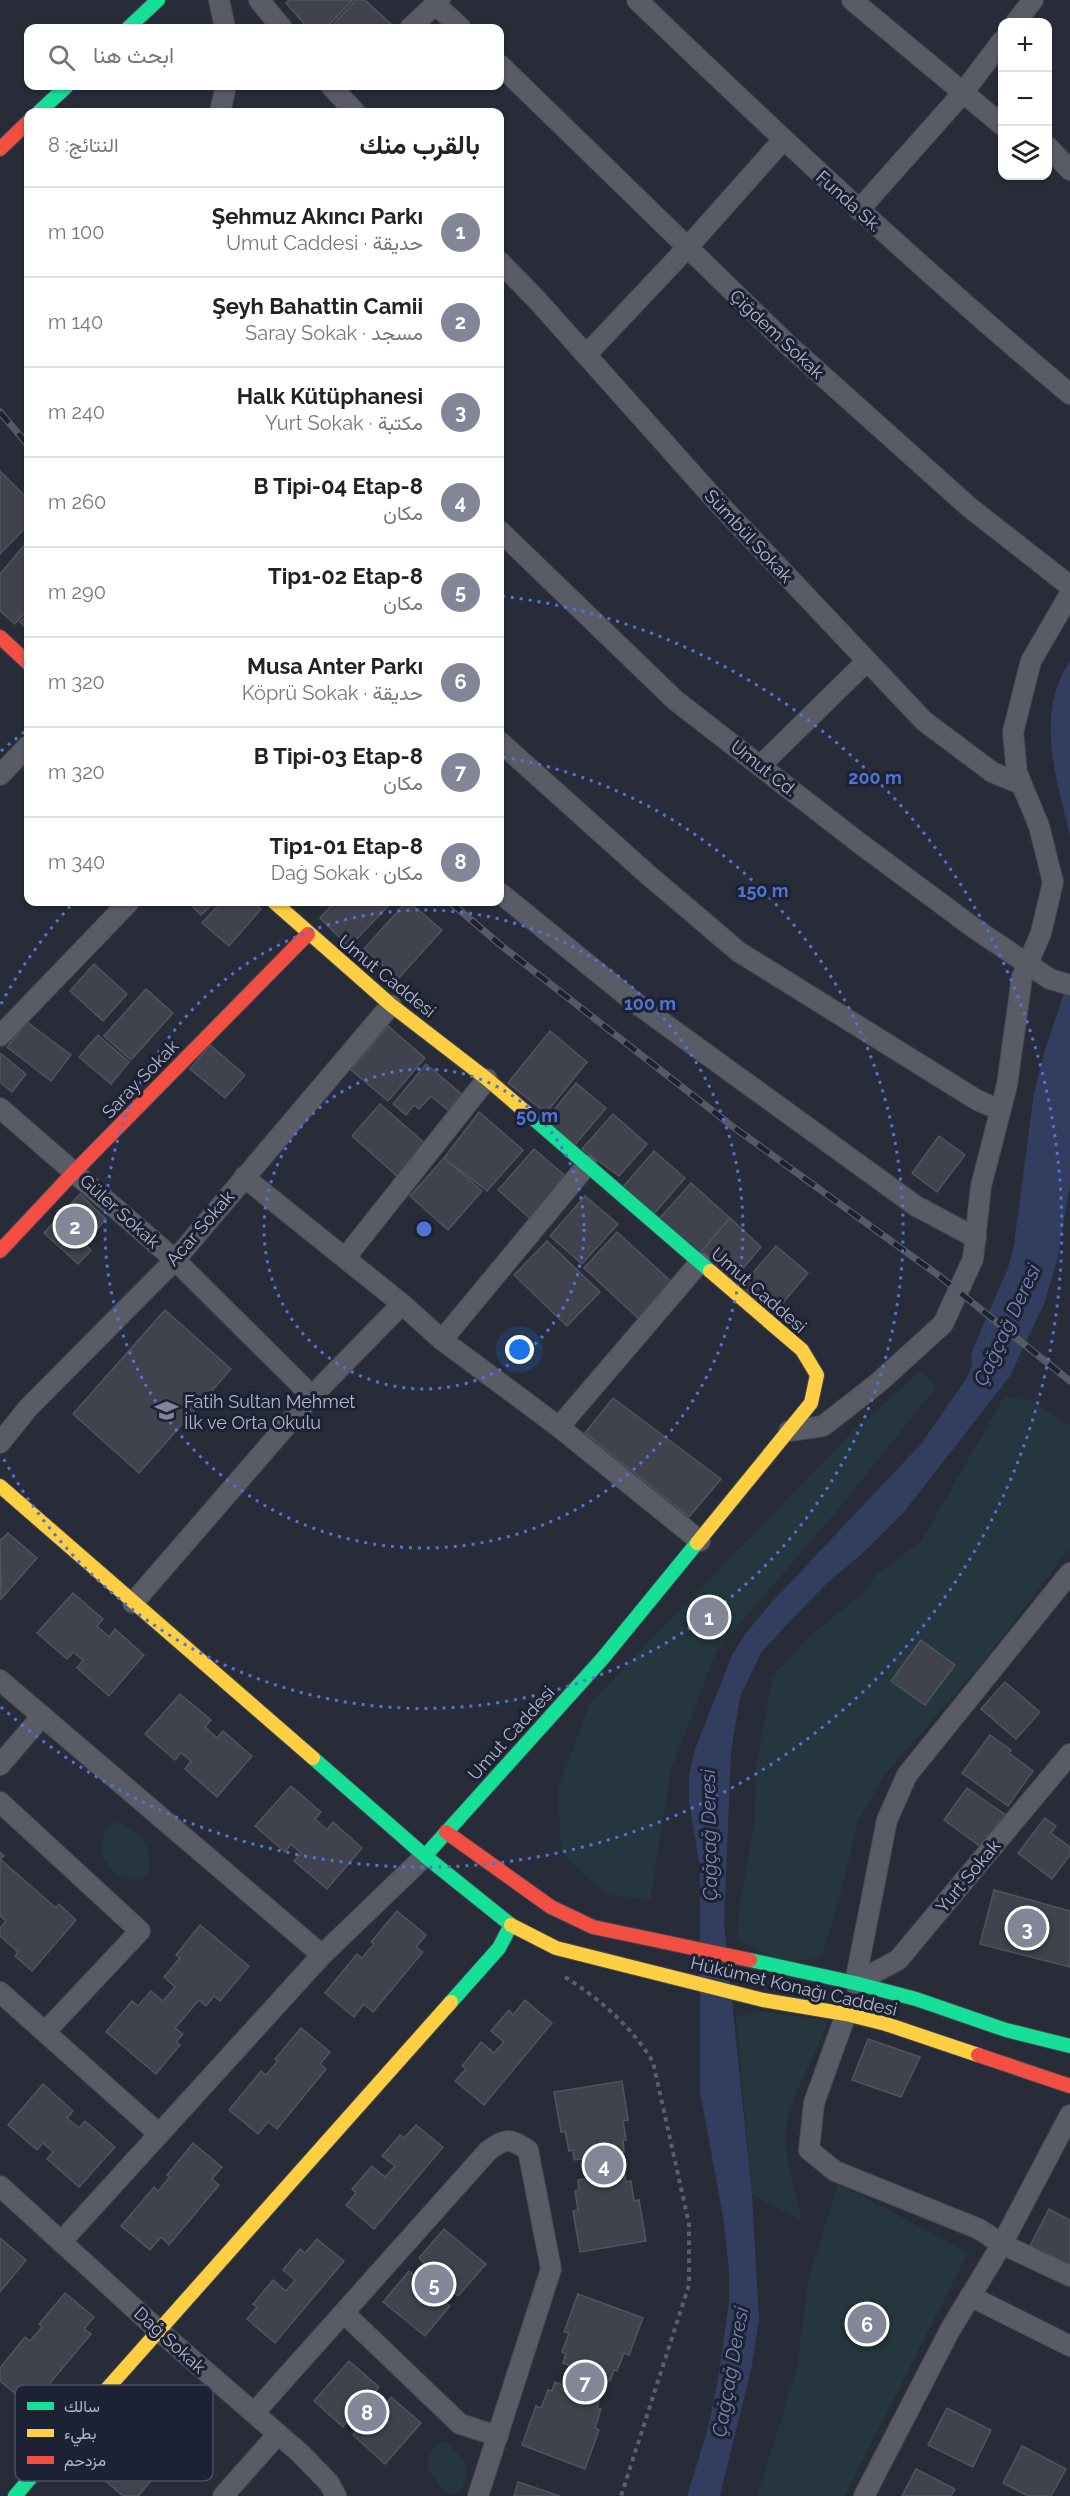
<!DOCTYPE html>
<html lang="ar">
<head>
<meta charset="utf-8">
<style>
	body { margin:0; font-family:Raleway,Vazirmatn,sans-serif; background:#f6f6f6; color:#222; direction:rtl }
	.controls { position:absolute; right:18px; top:18px; display:grid; overflow:hidden; border-radius:12px; box-shadow:0 2px 4px #0004 }
	.controls button { width:54px; height:54px; display:grid; place-items:center; padding:0; border:0; border-bottom:2px solid #e0e0e0; background:#fff; color:#222; font:30px sans-serif }
	.you { position:absolute; left:520px; top:1350px; width:21px; height:21px; margin:-15px; border:4px solid #fff; border-radius:50%; background:#1a73e8; box-shadow:0 0 0 9px #1a73e833 }
	.badge { display:grid; place-items:center; width:39px; height:39px; border-radius:50%; background:#828696; color:#fff; font-size:20px; font-weight:700 }
	.pin { position:absolute; translate:-50% -50%; border:3px solid #fff; box-shadow:0 2px 6px #0006 }
	.list { margin:0; padding:0; list-style:none }
	h2 { display:flex; justify-content:space-between; align-items:center; height:78px; margin:0; padding:0 24px; font-size:26px }
	h2 small { font-size:20px; font-weight:400; color:#767676 }
	.list li { display:grid; grid-template-columns:39px 1fr auto; gap:18px; align-items:center; box-sizing:border-box; height:90px; padding:0 24px; border-top:2px solid #e0e0e0 }
	.list b { display:block; font-size:22px; white-space:nowrap }
	.list p { margin:0; font-size:20px; white-space:nowrap; color:#767676 }
	.list em { font-size:20px; font-style:normal; color:#767676 }
	.icon { flex:none; width:33px; height:33px; fill:none; stroke:currentColor; stroke-width:2; stroke-linecap:round; stroke-linejoin:round }
	.map { position:relative; flex:none; width:1070px; height:2496px; overflow:hidden; direction:ltr }
	.search { position:absolute; background:#fff; box-shadow:0 2px 4px #0004; left:24px; top:24px; width:480px; height:66px; display:flex; align-items:center; gap:15px; box-sizing:border-box; padding:0 21px; border-radius:12px; color:#767676; font-size:22px }
	.panel { position:absolute; background:#fff; box-shadow:0 2px 4px #0004; left:24px; top:108px; width:480px; height:798px; border-radius:12px; direction:rtl }
	.map>svg:first-child { display:block }
</style>
</head>
<body>
<div class="map">
<svg width="1070" height="2496" viewBox="0 0 1070 2496">
	<rect width="100%" height="100%" fill="#282c38"/>
	<!-- green -->
	<g fill="#25363e">
		<polygon points="922,1370 936,1387 842,1505 717,1650 671,1770 650,1901 604,1893 561,1852 558,1788 590,1703 854,1430"/>
		<polygon points="1004,1397 1028,1399 1070,1426 1070,1548 981,1664 884,1776 858,1822 839,1901 822,1956 787,1963 737,1940 740,1905 755,1818 756,1766 773,1675 812,1634 865,1591 876,1574 921,1542"/>
		<path d="M114,1822C143,1830 153,1846 148,1875C126,1888 100,1867 102,1843C102,1834 108,1828 114,1822Z"/>
		<path d="M760,2011L828,2021C817,2052 800,2080 790,2111C779,2143 794,2189 802,2221L752,2195L736,2017Z"/>
		<polygon points="838,2184 968,2252 845,2496 757,2496 797,2368 808,2280"/>
		<path d="M446,2442C463,2458 473,2468 460,2492L450,2494L441,2487L427,2469C429,2454 429,2445 446,2442Z"/>
	</g>
	<!-- water -->
	<g fill="#333d60">
		<path d="M1070,661V836C1057,780 1034,714 1070,661Z"/>
		<polygon points="1070,976 1070,1185 1057,1261 1044,1304 1010,1376 904,1512 863,1553 827,1583 762,1651 740,1697 731,1752 724,1923 752,2195 759,2319 752,2365 720,2496 687,2496 707,2432 717,2385 729,2303 729,2270 724,2222 700,2091 700,1867 689,1803 689,1776 694,1752 732,1655 746,1633 771,1603 921,1444 966,1379 972,1366 971,1355 975,1344 1008,1268 1014,1245 1034,1093 1045,1050"/>
	</g>
	<!-- building -->
	<g fill="#40434e" stroke="#50545f" stroke-width="1.5">
		<polygon points="289,0 353,0 326,28 308,28 286,3"/>
		<polygon points="356,0 365,0 395,28 330,28"/>
		<polygon points="0,471 28,499 28,525 0,554"/>
		<polygon points="28,541 28,609 15,624 0,611 0,574"/>
		<polygon points="28,614 28,630 20,622"/>
		<polygon points="188,902 215,902 201,915"/>
		<polygon points="221,902 252,902 261,909 229,946 202,923"/>
		<polygon points="335,902 392,902 349,947 320,918"/>
		<polygon points="406,902 409,902 442,930 398,979 364,949"/>
		<polygon points="94,964 127,994 103,1021 70,991"/>
		<polygon points="146,989 173,1013 131,1060 104,1036"/>
		<polygon points="27,1022 71,1055 51,1081 7,1047"/>
		<polygon points="388,1026 425,1058 388,1101 351,1070"/>
		<polygon points="550,1031 587,1062 546,1113 508,1083"/>
		<polygon points="98,1035 129,1062 111,1084 79,1057"/>
		<polygon points="210,1045 245,1075 225,1098 190,1069"/>
		<polygon points="0,1053 26,1074 12,1092 0,1082"/>
		<polygon points="426,1064 464,1096 450,1112 431,1096 419,1109 414,1105 406,1115 393,1104"/>
		<polygon points="576,1083 606,1108 574,1146 545,1121"/>
		<polygon points="380,1104 427,1145 398,1177 352,1136"/>
		<polygon points="479,1112 523,1150 487,1191 444,1158"/>
		<polygon points="613,1114 647,1144 619,1176 582,1149"/>
		<polygon points="939,1136 965,1155 937,1192 912,1173"/>
		<polygon points="534,1149 569,1179 533,1221 498,1190"/>
		<polygon points="654,1151 685,1178 653,1215 622,1188"/>
		<polygon points="444,1158 482,1191 448,1230 410,1196"/>
		<polygon points="691,1183 730,1218 699,1254 659,1219"/>
		<polygon points="80,1194 106,1219 84,1244 91,1250 78,1264 44,1233"/>
		<polygon points="585,1196 618,1224 582,1264 550,1236"/>
		<polygon points="730,1218 761,1247 732,1281 699,1254"/>
		<polygon points="617,1232 675,1285 641,1321 584,1268"/>
		<polygon points="547,1241 600,1292 567,1326 514,1275"/>
		<polygon points="776,1246 808,1273 772,1316 740,1288"/>
		<polygon points="165,1310 231,1369 139,1473 73,1414"/>
		<polygon points="613,1398 721,1479 689,1517 585,1433"/>
		<polygon points="8,1533 37,1558 1,1599 0,1539 1,1540"/>
		<polygon points="73,1593 103,1619 97,1626 109,1637 115,1629 144,1655 109,1696 77,1668 83,1660 73,1652 67,1659 37,1633"/>
		<polygon points="921,1640 955,1665 925,1705 891,1681"/>
		<polygon points="1005,1682 1040,1712 1016,1739 981,1709"/>
		<polygon points="180,1694 211,1720 205,1727 217,1738 223,1731 252,1756 217,1797 185,1769 191,1761 181,1753 175,1760 145,1734"/>
		<polygon points="990,1735 1011,1750 1009,1753 1033,1771 1008,1806 962,1773"/>
		<polygon points="291,1786 321,1812 315,1819 327,1830 333,1822 362,1848 327,1889 294,1861 301,1853 291,1844 285,1852 255,1826"/>
		<polygon points="967,1788 1007,1816 984,1849 944,1820"/>
		<polygon points="1045,1818 1056,1826 1051,1833 1070,1847 1070,1855 1052,1879 1018,1853"/>
		<polygon points="0,1852 4,1856 0,1859 56,1908 59,1904 76,1920 32,1971 15,1956 18,1952 0,1936 0,1928 6,1921 0,1916"/>
		<polygon points="994,1890 1070,1911 1070,1967 980,1944"/>
		<polygon points="397,1911 426,1935 416,1947 423,1952 373,2012 364,2004 354,2017 325,1993 357,1954 362,1958 374,1944 371,1942"/>
		<polygon points="200,1925 249,1966 220,2001 214,1996 206,2006 199,2000 175,2028 183,2034 176,2042 180,2045 156,2074 106,2032 132,2001 138,2006 151,1991 163,2001 175,1987 164,1977 180,1958 176,1955"/>
		<polygon points="525,2000 552,2023 484,2105 455,2081 466,2069 462,2066 481,2042 494,2053 504,2042 491,2031 509,2010 513,2015"/>
		<polygon points="301,2028 330,2052 320,2064 326,2069 277,2129 268,2122 258,2134 229,2110 261,2071 266,2075 278,2061 275,2059"/>
		<polygon points="868,2039 920,2057 901,2097 852,2080"/>
		<polygon points="622,2081 628,2120 623,2121 626,2140 623,2140 624,2152 616,2154 619,2172 624,2171 626,2182 631,2181 634,2201 639,2200 646,2241 580,2252 573,2211 578,2210 575,2191 579,2190 578,2180 591,2178 588,2158 574,2160 573,2150 569,2151 565,2131 561,2132 554,2092"/>
		<polygon points="43,2084 73,2111 67,2118 79,2128 85,2121 115,2147 79,2187 47,2159 53,2152 43,2143 37,2150 8,2125"/>
		<polygon points="416,2125 443,2147 374,2229 346,2205 356,2193 352,2189 372,2166 385,2177 395,2166 382,2156 400,2135 404,2138"/>
		<polygon points="193,2143 222,2167 212,2179 219,2185 169,2245 161,2237 150,2250 121,2226 154,2187 158,2191 170,2177 167,2175"/>
		<polygon points="1049,2209 1070,2220 1070,2267 1030,2246"/>
		<polygon points="444,2229 486,2264 458,2296 451,2290 442,2300 450,2306 425,2336 383,2302 409,2271 416,2277 426,2265 419,2258"/>
		<polygon points="0,2238 26,2260 0,2292"/>
		<polygon points="317,2239 344,2261 275,2343 247,2319 257,2307 253,2304 273,2280 286,2291 295,2280 283,2270 300,2249 305,2253"/>
		<polygon points="65,2293 94,2317 84,2329 91,2334 41,2394 32,2387 22,2399 0,2381 0,2368 25,2337 30,2341 42,2327 39,2324"/>
		<polygon points="578,2294 643,2318 629,2355 624,2353 617,2371 614,2370 610,2381 602,2378 596,2395 600,2397 597,2408 601,2409 595,2428 599,2430 585,2469 522,2445 536,2406 541,2408 548,2390 552,2391 555,2382 568,2387 575,2368 563,2363 566,2354 562,2352 569,2333 564,2332"/>
		<polygon points="349,2361 379,2387 373,2394 385,2405 391,2397 421,2423 385,2464 353,2435 360,2428 349,2419 343,2427 314,2401"/>
		<polygon points="174,2399 201,2422 138,2496 123,2496 104,2480 114,2467 110,2464 130,2441 143,2452 152,2440 140,2430 158,2409 162,2413"/>
		<polygon points="947,2408 991,2430 973,2467 928,2445"/>
		<polygon points="1022,2446 1066,2469 1051,2496 1028,2496 1003,2483"/>
		<polygon points="916,2469 955,2489 951,2496 902,2496"/>
		<polygon points="518,2482 560,2496 514,2496"/>
	</g>
	<g fill="none" stroke-linecap="round" stroke-linejoin="round">
		<defs>
			<g id="street">
				<polyline points="219,0 225,28"/>
				<polyline points="259,0 282,28"/>
				<path d="M637,0C778,135 920,269 1070,394"/>
				<polyline points="852,0 1002,125"/>
				<polyline points="435,4 461,28"/>
				<polyline points="1016,22 1033,0"/>
				<polyline points="410,28 440,0"/>
				<polyline points="500,65 787,344 969,507 1070,586"/>
				<polyline points="331,86 355,112"/>
				<polyline points="220,112 226,86"/>
				<polyline points="1048,147 1070,170"/>
				<polyline points="859,210 962,94 1002,41"/>
				<polyline points="500,262 537,300 719,504 924,721 992,772 1021,784"/>
				<polyline points="586,355 687,248 783,140"/>
				<polyline points="500,531 675,700 858,842 974,928 1050,979 1070,985"/>
				<polyline points="500,742 646,873 739,952 977,1100 1000,1110"/>
				<polyline points="760,766 867,661"/>
				<polyline points="0,775 28,746"/>
				<polyline points="500,893 633,1001 916,1206 976,1238"/>
				<polyline points="0,1036 129,902"/>
				<polyline points="0,1108 175,1260 312,1396"/>
				<polyline points="244,1177 402,1304 442,1340 559,1427 700,1541"/>
				<polyline points="345,1258 487,1079"/>
				<polyline points="442,1340 587,1165"/>
				<polyline points="559,1427 700,1262"/>
				<polyline points="789,1431 823,1426 878,1383 943,1324 973,1259 981,1186 1007,1085 1022,977 1041,933 1053,882 1039,826 1017,773 1013,732 1031,661 1070,594"/>
				<polyline points="0,1443 28,1408 175,1260 391,1005"/>
				<polyline points="133,1603 312,1396 402,1304"/>
				<polyline points="0,1680 322,1955"/>
				<polyline points="0,1765 42,1716"/>
				<polyline points="0,1802 140,1931 45,2032"/>
				<polyline points="855,1983 887,1820 907,1775 1070,1573"/>
				<polyline points="855,1983 898,1960 1070,1754"/>
				<polyline points="0,1992 159,2134"/>
				<polyline points="846,2014 814,2103 809,2150 835,2171 979,2229 1002,2244 1070,2276"/>
				<polyline points="0,2186 158,2330 300,2453 329,2483 336,2496"/>
				<polyline points="61,2242 322,1955 425,1856"/>
				<polyline points="970,2296 1070,2346"/>
				<polyline points="344,2313 460,2424 498,2436"/>
				<path d="M254,2413L488,2151C506,2138 509,2138 528,2150L551,2269L478,2496"/>
				<polyline points="223,2496 278,2434"/>
				<polyline points="864,2496 950,2330 1002,2244 1070,2115"/>
			</g>
			<g id="fast">
				<polyline points="128,28 158,0"/>
				<polyline points="39,112 67,86"/>
				<polyline points="528,1114 710,1271"/>
				<polyline points="313,1758 425,1856 511,1925 499,1948 451,2002"/>
				<polyline points="425,1856 603,1658 697,1543"/>
				<polyline points="750,1960 855,1983 916,1999 1006,2030 1070,2046"/>
				<polyline points="15,2496 106,2390"/>
			</g>
			<g id="slow">
				<polyline points="274,902 391,1005 487,1079 528,1114"/>
				<polyline points="0,1486 313,1758"/>
				<polyline points="697,1543 811,1403 817,1375 802,1350 710,1271"/>
				<polyline points="511,1925 556,1948 763,2000 846,2014 886,2024 978,2055"/>
				<polyline points="106,2390 451,2002"/>
			</g>
			<g id="jam">
				<polyline points="0,149 28,122"/>
				<polyline points="0,637 28,663"/>
				<polyline points="0,1251 75,1171 308,934"/>
				<polyline points="446,1832 551,1907 593,1927 750,1960"/>
				<polyline points="978,2055 1070,2086"/>
			</g>
		</defs>
		<!-- street casing -->
		<use href="#street" stroke="#454851" stroke-width="22"/>
		<!-- fast casing -->
		<use href="#fast" stroke="#454851" stroke-width="16"/>
		<!-- slow casing -->
		<use href="#slow" stroke="#454851" stroke-width="16"/>
		<!-- jam casing -->
		<use href="#jam" stroke="#454851" stroke-width="16"/>
		<!-- path -->
		<path stroke="#5b5f68" stroke-width="4" stroke-dasharray="4.5 4.5" stroke-linecap="butt" d="M565,1977C600,1999 632,2027 653,2062L689,2224V2285L621,2496"/>
		<!-- street -->
		<use href="#street" stroke="#595c66" stroke-width="20"/>
		<!-- fast -->
		<use href="#fast" stroke="#16e098" stroke-width="14"/>
		<!-- slow -->
		<use href="#slow" stroke="#ffcf43" stroke-width="14"/>
		<!-- jam -->
		<use href="#jam" stroke="#f24e42" stroke-width="14"/>
		<defs>
			<g id="rail">
				<polyline points="0,412 28,445"/>
				<polyline points="450,902 503,947 732,1126 938,1275 1070,1381"/>
			</g>
		</defs>
		<!-- rail casing -->
		<use href="#rail" stroke="#575a64" stroke-width="7"/>
		<!-- rail -->
		<use href="#rail" stroke="#1c2133" stroke-width="4.5" stroke-dasharray="14" stroke-linecap="butt"/>
	</g>
	<!-- distance rings -->
	<g fill="none" stroke="#5173d3" stroke-width="3" stroke-dasharray="3 6">
		<circle cx="424" cy="1229" r="160"/>
		<circle cx="424" cy="1229" r="319"/>
		<path d="M1 1004A479 479 0 0 1 74 902M503 757A479 479 0 1 1 1 1454"/>
		<path d="M1 751A638 638 0 0 1 27 730M502 596A638 638 0 1 1 1 1707"/>
	</g>
	<!-- icons -->
	<defs>
		<symbol id="school-bare" viewBox="-9 -9 18 18"><path d="M0-5L7-2L0 1L-7-2ZM-4 1L0 2.5L4 1V4Q0 6-4 4Z" fill="#828696" stroke="#1c2133" stroke-width="2.5" paint-order="stroke"/></symbol>
	</defs>
	<g fill-rule="evenodd">
		<use href="#school-bare" x="150" y="1394" width="33" height="33"/>
	</g>
	<g text-anchor="middle" dominant-baseline="central" stroke-width="6" stroke-linejoin="round" paint-order="stroke">
		<!-- street labels -->
		<g font-size="18" fill="#b2b7c9" stroke="#1c2133">
			<text transform="translate(849 201) rotate(42)">Funda Sk.</text>
			<text transform="translate(777 334) rotate(43)">Çiğdem Sokak</text>
			<text transform="translate(749 536) rotate(47)">Sümbül Sokak</text>
			<text transform="translate(764 768) rotate(38)">Umut Cd.</text>
			<text transform="translate(387 976) rotate(39)">Umut Caddesi</text>
			<text transform="translate(140 1079) rotate(-46)">Saray Sokak</text>
			<text transform="translate(120 1211) rotate(42)">Güler Sokak</text>
			<text transform="translate(200 1228) rotate(-49)">Acar Sokak</text>
			<text transform="translate(759 1290) rotate(41)">Umut Caddesi</text>
			<text transform="translate(511 1733) rotate(-48)">Umut Caddesi</text>
			<text transform="translate(968 1876) rotate(-50)">Yurt Sokak</text>
			<text transform="translate(794 1986) rotate(13)">Hükümet Konağı Caddesi</text>
			<text transform="translate(170 2340) rotate(42)">Dağ Sokak</text>
		</g>
		<!-- poi labels -->
		<g font-size="18" fill="#b2b7c9" stroke="#1c2133" text-anchor="start">
			<text x="184" y="1401">Fatih Sultan Mehmet<tspan x="184" dy="21">İlk ve Orta Okulu</tspan></text>
		</g>
		<!-- water labels -->
		<g font-size="20" font-style="italic" fill="#7987b2" stroke="#1c2133">
			<text transform="translate(1007 1325) rotate(-65)">Çağçağ Deresi</text>
			<text transform="translate(709 1835) rotate(-91)">Çağçağ Deresi</text>
			<text transform="translate(730 2372) rotate(-80)">Çağçağ Deresi</text>
		</g>
	</g>
	<!-- legend -->
	<rect x="15" y="2385" width="198" height="96" rx="9" fill="#1c2133" stroke="#494e60" stroke-width="1.5"/>
	<rect x="27" y="2402" width="27" height="8" fill="#16e098"/>
	<rect x="27" y="2429" width="27" height="8" fill="#ffcf43"/>
	<rect x="27" y="2456" width="27" height="8" fill="#f24e42"/>
	<g font-size="16" fill="#b2b7c9">
		<text x="64" y="2412">سالك</text>
		<text x="64" y="2439">بطيء</text>
		<text x="64" y="2466">مزدحم</text>
	</g>
	<circle cx="424" cy="1229" r="9" fill="#5173d3" stroke="#1c2133" stroke-width="3"/>
	<g font-size="18" text-anchor="middle" font-weight="bold" fill="#5173d3" stroke="#1c2133" stroke-width="6" stroke-linejoin="round" paint-order="stroke">
		<text x="875" y="784">200 m</text>
		<text x="763" y="897">150 m</text>
		<text x="650" y="1010">100 m</text>
		<text x="537" y="1122">50 m</text>
	</g>
</svg>
<div class="controls">
<button>+</button>
<button>−</button>
<button><svg class="icon" aria-label="layers" viewBox="0 0 24 24"><path d="M12 4l9 5-9 5-9-5zM3 14l9 5 9-5"/></svg></button>
</div>
<div class="you"></div>
<div class="pin badge" style="left:709px;top:1617px">1</div>
<div class="pin badge" style="left:75px;top:1226px">2</div>
<div class="pin badge" style="left:1027px;top:1928px">3</div>
<div class="pin badge" style="left:604px;top:2165px">4</div>
<div class="pin badge" style="left:434px;top:2284px">5</div>
<div class="pin badge" style="left:867px;top:2324px">6</div>
<div class="pin badge" style="left:585px;top:2382px">7</div>
<div class="pin badge" style="left:367px;top:2412px">8</div>
<div class="search"><svg class="icon" aria-label="search" viewBox="0 0 24 24"><circle cx="10" cy="10" r="6"/><path d="M15 15l6 6"/></svg>ابحث هنا</div>
<section class="panel">
<h2>بالقرب منك<small>النتائج: 8</small></h2>
<ul class="list">
<li><span class="badge">1</span><div><b>Şehmuz Akıncı Parkı</b><p>حديقة · Umut Caddesi</p></div><em>100 m</em></li>
<li><span class="badge">2</span><div><b>Şeyh Bahattin Camii</b><p>مسجد · Saray Sokak</p></div><em>140 m</em></li>
<li><span class="badge">3</span><div><b>Halk Kütüphanesi</b><p>مكتبة · Yurt Sokak</p></div><em>240 m</em></li>
<li><span class="badge">4</span><div><b>B Tipi-04 Etap-8</b><p>مكان</p></div><em>260 m</em></li>
<li><span class="badge">5</span><div><b>Tip1-02 Etap-8</b><p>مكان</p></div><em>290 m</em></li>
<li><span class="badge">6</span><div><b>Musa Anter Parkı</b><p>حديقة · Köprü Sokak</p></div><em>320 m</em></li>
<li><span class="badge">7</span><div><b>B Tipi-03 Etap-8</b><p>مكان</p></div><em>320 m</em></li>
<li><span class="badge">8</span><div><b>Tip1-01 Etap-8</b><p>مكان · Dağ Sokak</p></div><em>340 m</em></li>
</ul>
</section>
</div>
</body>
</html>
